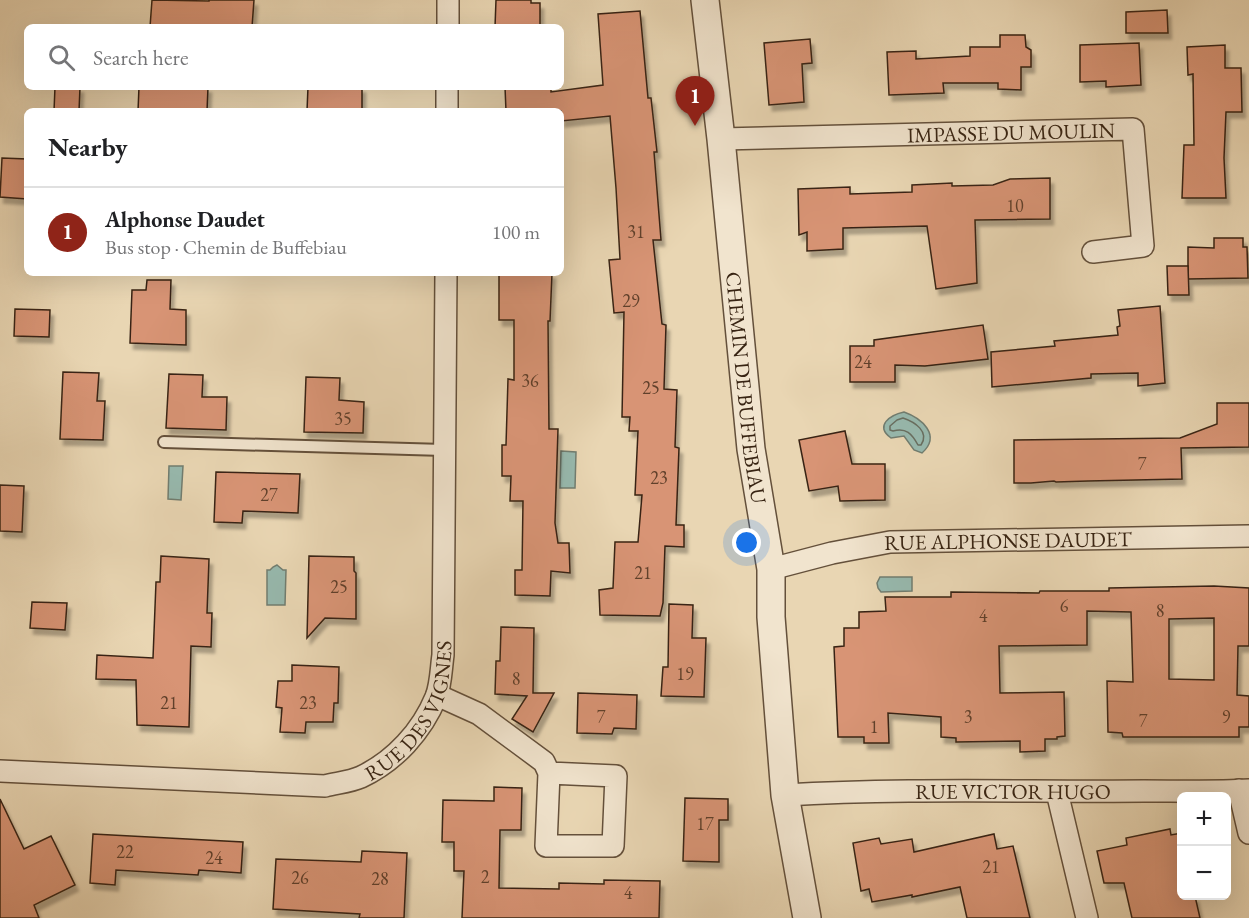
<!DOCTYPE html>
<html lang="en">
<head>
<meta charset="utf-8">
<style>
	body { margin:0; font-family:"EB Garamond",serif; background:#f6f6f6; color:#202124 }
	.controls { position:absolute; right:18px; bottom:18px; display:grid; overflow:hidden; border-radius:9px; box-shadow:0 6px 24px #0002 }
	.controls button { width:54px; height:54px; display:grid; place-items:center; padding:0; border:0; border-bottom:2px solid #e0e0e0; background:#fff; color:#202124; font:30px sans-serif }
	.you { position:absolute; left:747px; top:543px; width:21px; height:21px; margin:-15px; border:4px solid #fff; border-radius:50%; background:#1a73e8; box-shadow:0 0 0 9px #1a73e833 }
	.badge { display:grid; place-items:center; width:39px; height:39px; border-radius:50%; background:#8f2418; color:#fff; font-size:20px; font-weight:700 }
	.pin { position:absolute; translate:-50% -50px; filter:drop-shadow(0 2px 3px #0008) }
	.pin::after { content:''; position:absolute; top:32px; width:21px; height:18px; background:inherit; clip-path:polygon(0 0,100% 0,50% 100%) }
	.list { margin:0; padding:0; list-style:none }
	h2 { display:flex; justify-content:space-between; align-items:center; height:78px; margin:0; padding:0 24px; font-size:26px }
	h2 small { font-size:20px; font-weight:400; color:#757577 }
	.list li { display:grid; grid-template-columns:39px 1fr auto; gap:18px; align-items:center; box-sizing:border-box; height:90px; padding:0 24px; border-top:2px solid #e0e0e0 }
	.list b { display:block; font-size:22px; white-space:nowrap }
	.list p { margin:0; font-size:20px; white-space:nowrap; color:#757577 }
	.list em { font-size:20px; font-style:normal; color:#757577 }
	.icon { flex:none; width:33px; height:33px; fill:none; stroke:currentColor; stroke-width:2; stroke-linecap:round; stroke-linejoin:round }
	.map { position:relative; flex:none; width:1249px; height:918px; overflow:hidden }
	.search { position:absolute; background:#fff; box-shadow:0 6px 24px #0002; left:24px; top:24px; width:540px; height:66px; display:flex; align-items:center; gap:15px; box-sizing:border-box; padding:0 21px; border-radius:9px; color:#757577; font-size:22px }
	.panel { position:absolute; background:#fff; box-shadow:0 6px 24px #0002; left:24px; top:108px; width:540px; height:168px; border-radius:9px }
	.map>svg:first-child { display:block }
</style>
</head>
<body>
<div class="map">
<svg width="1249" height="918" viewBox="0 0 1249 918">
	<defs>
		<filter id="shadow"><feDropShadow dx="3.5" dy="6" stdDeviation="1.5" flood-color="#0004"/></filter>
	</defs>
	<rect width="100%" height="100%" fill="#e9d6b3"/>
	<filter id="stains"><feTurbulence type="fractalNoise" baseFrequency=".00333" numOctaves="4"/><feColorMatrix values="0 0 0 0 .2 0 0 0 0 .09 0 0 0 0 .02 0 0 0 .5 -.17"/></filter>
	<radialGradient id="worn" r=".72"><stop offset=".6" stop-color="#630" stop-opacity="0"/><stop offset="1" stop-color="#630" stop-opacity=".3"/></radialGradient>
	<!-- water -->
	<g fill="#97b9ae" stroke="#717d70" stroke-width="1.5">
		<path d="M904,412C921,418 942,435 922,453L914,450L904,436L891,438C874,426 890,415 904,412Z"/>
		<polygon points="561,451 576,452 575,488 560,488"/>
		<polygon points="169,466 183,466 181,500 168,499"/>
		<polygon points="277,565 283,570 286,570 285,605 267,605 267,570 270,570 273,567"/>
		<polygon points="880,577 912,577 912,591 881,592 878,588 877,583"/>
	</g>
	<g fill="none" stroke-linecap="round" stroke-linejoin="round">
		<!-- shore -->
		<path stroke="#686e60" stroke-width="1.5" d="M903,418C915,422 930,432 921,445H918C912,434 906,427 893,431L890,430V426L897,420Z"/>
	</g>
	<!-- building -->
	<g fill="#d89474" stroke="#382413" stroke-width="1.5" fill-rule="evenodd" filter="url(#shadow)">
		<polygon points="152,0 209,1 209,0 254,0 252,27 150,27"/>
		<polygon points="496,0 531,0 531,3 540,3 540,27 495,27"/>
		<polygon points="1167,10 1168,33 1126,33 1126,12"/>
		<polygon points="640,11 648,98 651,98 657,152 654,152 661,240 653,240 662,324 666,325 664,389 677,390 675,447 679,448 676,525 684,525 684,547 665,546 663,603 660,616 600,615 599,590 613,588 615,542 638,542 642,495 635,495 638,431 629,431 630,417 622,417 624,312 614,313 609,260 620,259 616,188 610,116 561,121 561,111 506,111 505,87 551,87 551,92 603,85 598,14"/>
		<polygon points="1000,35 1025,35 1026,47 1031,50 1031,67 1021,67 1021,90 998,89 998,83 943,83 944,93 889,95 887,52 916,51 916,59 970,56 970,47 1000,47"/>
		<polygon points="810,39 812,63 802,64 804,102 769,105 764,43"/>
		<polygon points="1139,43 1141,85 1106,87 1106,81 1080,82 1080,45"/>
		<polygon points="1225,45 1225,68 1241,68 1242,112 1226,112 1224,158 1226,198 1182,198 1184,145 1194,145 1193,74 1188,75 1187,47"/>
		<polygon points="55,87 80,87 79,111 54,111"/>
		<polygon points="139,87 208,87 207,111 138,111"/>
		<polygon points="308,87 362,87 362,111 307,111"/>
		<polygon points="2,158 27,159 27,199 0,197"/>
		<polygon points="1050,178 1050,219 975,220 977,283 936,289 927,226 843,228 843,249 807,251 807,232 799,235 798,189 850,187 850,194 912,192 912,185 952,183 952,186 993,185 1010,179"/>
		<polygon points="1214,238 1243,238 1243,247 1247,247 1248,278 1188,279 1188,247 1214,248"/>
		<polygon points="1167,266 1188,266 1189,295 1168,295"/>
		<polygon points="499,273 552,273 550,321 548,321 549,429 558,429 555,523 558,543 569,543 570,573 551,571 550,596 515,595 515,570 522,570 523,501 510,501 511,476 502,476 502,445 506,445 508,379 514,380 514,320 499,320"/>
		<polygon points="147,280 171,280 170,309 186,310 186,345 130,343 132,290 146,290"/>
		<polygon points="1160,306 1165,383 1138,386 1138,373 1091,374 1091,378 992,387 991,352 1055,346 1054,341 1118,335 1117,327 1120,326 1118,310"/>
		<polygon points="15,309 50,310 49,337 14,336"/>
		<polygon points="983,325 988,359 925,366 895,365 895,382 850,382 850,346 874,346 874,340"/>
		<polygon points="63,372 99,373 97,401 105,401 103,440 60,439"/>
		<polygon points="169,374 203,375 202,397 227,397 226,430 166,428"/>
		<polygon points="306,377 340,378 339,400 364,402 363,433 304,432"/>
		<polygon points="1217,403 1249,403 1249,447 1181,448 1182,479 1088,481 1056,482 1054,481 1031,483 1014,483 1014,440 1180,438 1217,424"/>
		<polygon points="845,431 852,464 885,464 885,500 840,501 838,486 809,491 799,440"/>
		<polygon points="216,472 300,474 298,513 243,511 242,523 214,522"/>
		<polygon points="0,485 24,486 22,532 0,531"/>
		<polygon points="161,556 209,559 207,613 212,613 211,647 191,646 189,727 137,725 136,680 96,679 97,655 153,658 156,582 160,582"/>
		<polygon points="309,556 354,557 354,571 356,573 356,619 325,618 307,638"/>
		<path d="M1214,586L1249,588V646H1238L1237,695L1249,696V727H1239V737H1123L1122,733L1108,732L1107,681L1133,682L1131,612L1087,611V645L999,646L1000,693L1064,692L1065,736L1057,737V739H1045V751L1020,752V741L956,742V738L941,737V717L888,713L889,743H864V737H838L834,647L844,646V628H859V612L886,611L885,597H951V592L1039,593L1040,591H1109V588ZM1214,618V680L1169,679V619Z"/>
		<polygon points="32,602 67,603 65,630 30,628"/>
		<polygon points="669,604 693,605 692,638 706,638 704,697 661,696 663,667 668,667"/>
		<polygon points="501,627 534,628 533,693 554,693 533,732 512,719 527,696 495,694 496,661 500,661"/>
		<polygon points="292,665 339,667 338,703 334,703 333,722 306,722 305,733 280,732 282,708 276,707 278,681 292,681"/>
		<polygon points="578,693 637,695 636,729 614,728 612,734 577,733"/>
		<polygon points="494,787 522,788 521,830 500,830 499,888 559,889 559,883 604,884 604,880 660,881 659,918 462,918 464,871 454,871 454,842 442,842 443,800 494,801"/>
		<polygon points="685,798 728,799 728,820 719,820 719,862 683,861"/>
		<polygon points="0,799 24,849 51,836 75,885 34,905 39,918 0,918"/>
		<polygon points="1170,829 1171,835 1182,833 1182,898 1195,896 1200,918 1132,918 1124,883 1104,883 1097,851 1127,845 1126,838"/>
		<polygon points="93,834 243,842 241,873 199,870 198,875 116,870 115,885 90,883"/>
		<polygon points="994,834 997,849 1013,846 1030,918 967,918 960,887 912,897 912,895 872,902 869,889 861,891 853,843 879,838 881,844 912,839 914,852"/>
		<polygon points="362,851 407,853 404,918 359,918 360,914 273,909 276,859 361,862"/>
	</g>
	<g fill="none" stroke-linecap="round" stroke-linejoin="round">
		<defs>
			<polyline id="service" points="164,442 444,450"/>
			<g id="minor">
				<polyline points="448,27 448,0"/>
				<polyline points="447,111 447,87"/>
				<path id="s1" d="M721,139L1133,129L1143,246L1093,252"/>
				<path id="s2" d="M771,569L832,553L890,542L1249,536"/>
				<polyline points="437,695 479,714 544,762 549,773 546,846 613,846 616,776 549,773"/>
				<path id="s3" d="M0,771L325,786C336,783 350,782 361,777C395,761 422,731 436,697C441,685 441,669 443,655L446,273"/>
				<polyline points="1239,790 1249,833"/>
				<polyline points="1057,792 1087,918"/>
				<path id="s4" d="M785,795C905,788 1025,792 1144,791C1179,791 1214,792 1249,790"/>
			</g>
			<g id="tertiary">
				<path id="s5" d="M705,0L721,139L751,449L771,569V617L785,795L807,918"/>
			</g>
		</defs>
		<!-- service casing -->
		<use href="#service" stroke="#64503b" stroke-width="14"/>
		<!-- minor casing -->
		<use href="#minor" stroke="#64503b" stroke-width="24"/>
		<!-- tertiary casing -->
		<use href="#tertiary" stroke="#64503b" stroke-width="30"/>
		<!-- service -->
		<use href="#service" stroke="#f1e4ce" stroke-width="10"/>
		<!-- minor -->
		<use href="#minor" stroke="#f1e4ce" stroke-width="21"/>
		<!-- tertiary -->
		<use href="#tertiary" stroke="#f1e4ce" stroke-width="27"/>
	</g>
	<g text-anchor="middle" dominant-baseline="central" stroke-width="4.5" stroke-linejoin="round" paint-order="stroke">
		<!-- number labels -->
		<g font-size="18" fill="#60402b">
			<text x="1015" y="205">10</text>
			<text x="636" y="231">31</text>
			<text x="631" y="300">29</text>
			<text x="863" y="361">24</text>
			<text x="530" y="380">36</text>
			<text x="651" y="387">25</text>
			<text x="343" y="418">35</text>
			<text x="1142" y="463">7</text>
			<text x="659" y="477">23</text>
			<text x="269" y="494">27</text>
			<text x="643" y="572">21</text>
			<text x="339" y="586">25</text>
			<text x="1064" y="605">6</text>
			<text x="1160" y="610">8</text>
			<text x="983" y="615">4</text>
			<text x="685" y="673">19</text>
			<text x="516" y="678">8</text>
			<text x="169" y="702">21</text>
			<text x="308" y="702">23</text>
			<text x="601" y="716">7</text>
			<text x="968" y="716">3</text>
			<text x="1226" y="716">9</text>
			<text x="1143" y="720">7</text>
			<text x="874" y="726">1</text>
			<text x="705" y="823">17</text>
			<text x="125" y="851">22</text>
			<text x="214" y="857">24</text>
			<text x="991" y="866">21</text>
			<text x="485" y="876">2</text>
			<text x="300" y="877">26</text>
			<text x="380" y="878">28</text>
			<text x="628" y="892">4</text>
		</g>
		<!-- street labels -->
		<g font-size="21" fill="#382413" stroke="#f1e4ce">
			<text stroke="none"><textPath href="#s1" startOffset="290">IMPASSE DU MOULIN</textPath></text>
			<text stroke="none"><textPath href="#s5" startOffset="390">CHEMIN DE BUFFEBIAU</textPath></text>
			<text stroke="none"><textPath href="#s2" startOffset="240">RUE ALPHONSE DAUDET</textPath></text>
			<text stroke="none"><textPath href="#s3" startOffset="450">RUE DES VIGNES</textPath></text>
			<text stroke="none"><textPath href="#s4" startOffset="228">RUE VICTOR HUGO</textPath></text>
		</g>
	</g>
	<rect width="100%" height="100%" filter="url(#stains)"/>
	<rect width="100%" height="100%" fill="url(#worn)"/>
</svg>
<div class="controls">
<button>+</button>
<button>−</button>
</div>
<div class="you"></div>
<div class="pin badge" style="left:695px;top:126px">1</div>
<div class="search"><svg class="icon" aria-label="search" viewBox="0 0 24 24"><circle cx="10" cy="10" r="6"/><path d="M15 15l6 6"/></svg>Search here</div>
<section class="panel">
<h2>Nearby<small></small></h2>
<ul class="list">
<li><span class="badge">1</span><div><b>Alphonse Daudet</b><p>Bus stop · Chemin de Buffebiau</p></div><em>100 m</em></li>
</ul>
</section>
</div>
</body>
</html>
